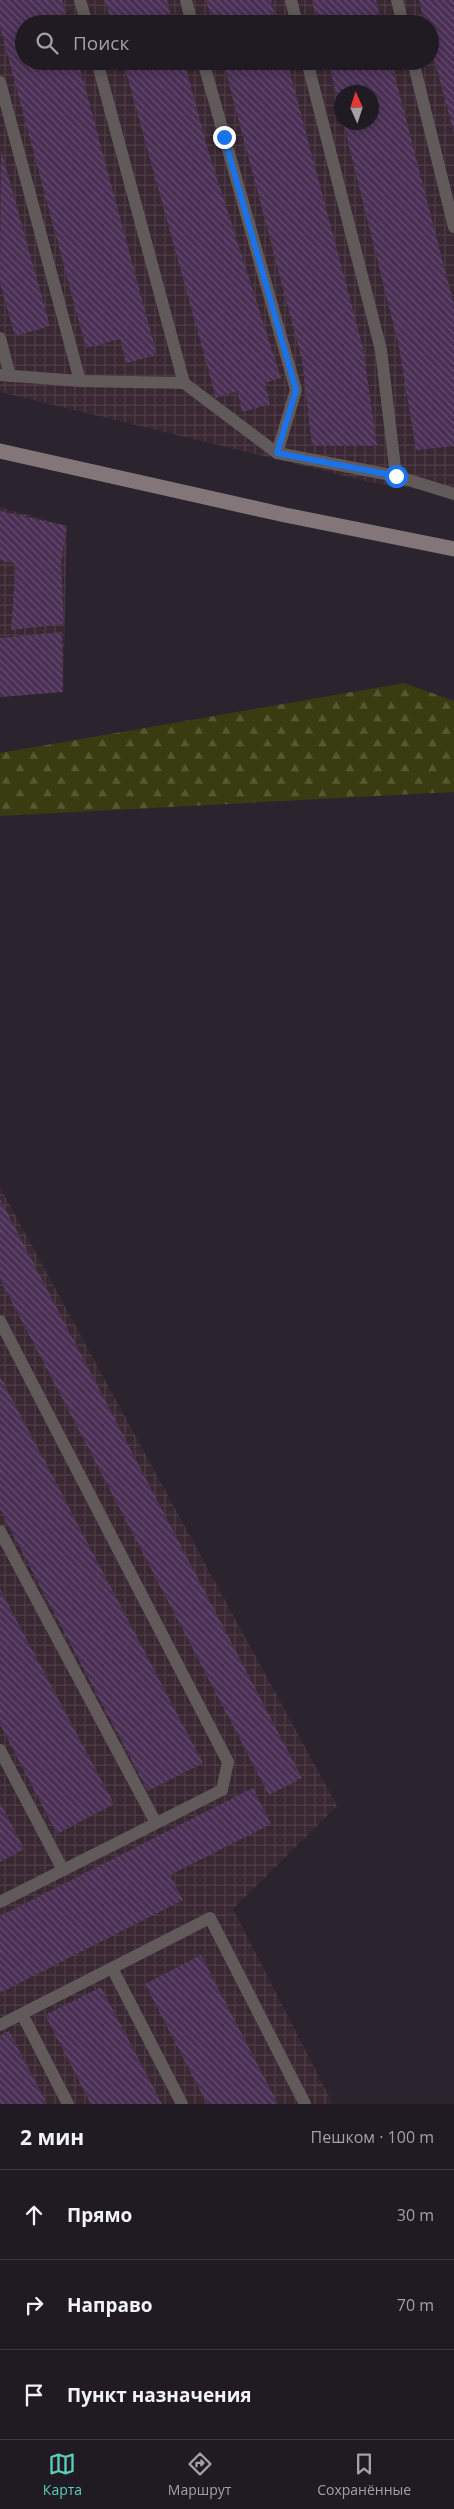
<!DOCTYPE html>
<html lang="ru">
<head>
<meta charset="utf-8">
<style>
	body { margin:0; font-family:"Open Sans",sans-serif; background:#28232a; color:#f1f3f6 }
	.compass { position:absolute; left:334px; top:85px; width:45px; height:45px; border-radius:50%; background:#201a22; box-shadow:0 2px 12px #0003; rotate:357deg }
	.stop { position:absolute; width:15px; height:15px; margin:-11px; border:4px solid #1a73e8; border-radius:50%; background:#fff }
	.stop.end { background:#1a73e8; border-color:#fff; box-shadow:0 1px 5px #0008 }
	.list { margin:0; padding:0; list-style:none }
	h2 { display:flex; justify-content:space-between; align-items:center; height:65px; margin:0; padding:0 20px; font-size:21px }
	h2 small { font-size:16px; font-weight:400; color:#a2a1a5 }
	.list li { display:grid; grid-template-columns:32px 1fr auto; gap:15px; align-items:center; box-sizing:border-box; height:90px; padding:0 20px; border-top:1px solid #3d3840 }
	.list b { display:block; font-size:19px; white-space:nowrap }
	.list em { font-size:16px; font-style:normal; color:#a2a1a5 }
	.icon { flex:none; width:28px; height:28px; fill:none; stroke:currentColor; stroke-width:2; stroke-linecap:round; stroke-linejoin:round }
	.map { position:relative; flex:none; width:454px; height:2104px; overflow:hidden }
	.search { position:absolute; background:#201a22; box-shadow:0 2px 12px #0003; left:15px; right:15px; top:15px; height:55px; display:flex; align-items:center; gap:12px; box-sizing:border-box; padding:0 18px; border-radius:28px; color:#a2a1a5; font-size:19px }
	.sheet { height:335px; background:#201a22 }
	nav { display:flex; justify-content:space-around; align-items:center; box-sizing:border-box; height:70px; border-top:1px solid #3d3840; background:#201a22; font-size:14px; color:#a2a1a5 }
	nav a { display:grid; justify-items:center; gap:2px }
	nav .on { color:#5dceb9 }
	.map>svg:first-child { display:block }
</style>
</head>
<body>
<div class="map">
<svg width="454" height="2104" viewBox="0 0 454 2104">
	<defs>
		<pattern id="industrial-grid" width="8" height="8" patternUnits="userSpaceOnUse" patternTransform="scale(1.25)"><rect width="8" height="8" fill="#392831"/><path d="M0 4h8M4 0v8" fill="none" stroke="#4d3d46"/></pattern>
		<pattern id="forest-firs" width="22" height="20" patternUnits="userSpaceOnUse" patternTransform="scale(1.25)"><rect width="22" height="20" fill="#393b10"/><path d="M5 1l3.5 6h-7zM16 11l3.5 6h-7z" fill="#565834"/></pattern>
		<pattern id="building-back-hatch" width="6" height="6" patternUnits="userSpaceOnUse" patternTransform="scale(1.25)"><rect width="6" height="6" fill="#4b3055"/><path d="M-1 5l2 2M0 0l6 6M5-1l2 2" fill="none" stroke="#664e6e"/></pattern>
	</defs>
	<rect width="100%" height="100%" fill="#2b232e"/>
	<!-- industrial -->
	<g fill="url(#industrial-grid)" fill-rule="evenodd">
		<path d="M0,0H454V494L374,483L0,392ZM24,24H430V61H24ZM342,92H372V122H342Z"/>
		<polygon points="0,507 67,526 63,692 0,697"/>
		<polygon points="0,1187 337,1806 233,1909 333,2104 0,2104"/>
	</g>
	<!-- forest -->
	<polygon fill="url(#forest-firs)" points="404,683 454,701 454,792 0,816 0,753"/>
	<!-- building -->
	<g fill="url(#building-back-hatch)">
		<polygon points="0,0 62,0 68,24 24,24 24,61 78,61 157,355 126,363 120,339 86,348 0,27"/>
		<polygon points="105,0 167,0 173,24 112,24"/>
		<polygon points="206,0 271,0 277,24 213,24"/>
		<polygon points="312,0 376,0 382,24 318,24"/>
		<polygon points="419,0 454,0 454,133 430,44 430,24 425,24"/>
		<polygon points="123,61 184,61 208,150 281,378 265,383 270,404 242,412 237,391 216,398"/>
		<polygon points="223,61 287,61 363,348 377,446 312,446 302,360"/>
		<polygon points="328,61 391,61 454,305 454,446 416,450 399,347 343,122 372,122 372,92 342,92 341,114"/>
		<polygon points="1,150 50,326 15,336 0,283"/>
		<polygon points="0,511 67,526 61,563 64,624 11,630 16,564 0,560"/>
		<polygon points="62,632 63,692 0,697 0,638"/>
		<polygon points="0,1199 302,1778 269,1795 0,1279"/>
		<polygon points="0,1376 203,1763 148,1791 0,1510"/>
		<polygon points="0,1589 114,1804 57,1834 0,1724"/>
		<polygon points="253,1788 271,1824 170,1875 183,1900 0,1993 0,1916"/>
		<polygon points="0,1803 24,1849 0,1862"/>
		<polygon points="201,1955 278,2104 207,2104 145,1984"/>
		<polygon points="101,1987 162,2104 91,2104 45,2015"/>
		<polygon points="9,2031 47,2104 0,2104 0,2036"/>
	</g>
	<g fill="none" stroke-linecap="round" stroke-linejoin="round">
		<!-- lane -->
		<g stroke="#61595a" stroke-width="12">
			<polyline points="80,0 87,24"/>
			<polyline points="186,0 192,24"/>
			<polyline points="291,0 297,24"/>
			<polyline points="397,0 403,24"/>
			<polyline points="97,61 184,383"/>
			<polyline points="203,61 296,390 277,453"/>
			<polyline points="307,61 381,350 396,476"/>
			<polyline points="413,61 454,227"/>
			<polyline points="0,82 80,381"/>
			<polyline points="0,338 10,376"/>
			<polyline points="0,375 80,381 184,383 277,453 396,476 454,494"/>
			<polyline points="0,1321 228,1762 222,1790 0,1902"/>
			<polyline points="0,1531 156,1823"/>
			<polyline points="0,1750 63,1870"/>
			<polyline points="112,1968 182,2104"/>
			<polyline points="22,2014 68,2104"/>
			<polyline points="0,2025 210,1918 305,2104"/>
		</g>
		<!-- secondary -->
		<polyline stroke="#837678" stroke-width="15" points="0,451 285,515 454,549"/>
	</g>
	<g fill="none" stroke-linecap="round" stroke-linejoin="round">
		<!-- route -->
		<polyline stroke="#1a73e8" stroke-width="6" points="224,137 296,390 277,453 396,476"/>
	</g>
</svg>
<svg class="compass" viewBox="-18 -18 36 36"><path d="M0-13l5 13h-10z" fill="#e53935"/><path d="M0 13l5-13h-10z" fill="#a2a1a5"/></svg>
<div class="stop" style="left:396px;top:476px"></div>
<div class="stop end" style="left:224px;top:137px"></div>
<div class="search"><svg class="icon" aria-label="search" viewBox="0 0 24 24"><circle cx="10" cy="10" r="6"/><path d="M15 15l6 6"/></svg>Поиск</div>
</div>
<section class="sheet">
<h2>2 мин<small>Пешком · 100 m</small></h2>
<ul class="list">
<li><svg class="icon" aria-label="ahead" viewBox="0 0 24 24"><path d="M12 20V5M6 11l6-6 6 6"/></svg><div><b>Прямо</b></div><em>30 m</em></li>
<li><svg class="icon" aria-label="right" viewBox="0 0 24 24"><path d="M7 20v-9h11M14 6l5 5-5 5"/></svg><div><b>Направо</b></div><em>70 m</em></li>
<li><svg class="icon" aria-label="arrive" viewBox="0 0 24 24"><path d="M6 21V4h12l-3 4 3 4H6"/></svg><div><b>Пункт назначения</b></div></li>
</ul>
</section>
<nav>
<a class="on"><svg class="icon" aria-label="map" viewBox="0 0 24 24"><path d="M3 6l6-2 6 2 6-2v14l-6 2-6-2-6 2zM9 4v14M15 6v14"/></svg>Карта</a>
<a><svg class="icon" aria-label="directions" viewBox="0 0 24 24"><path d="M12 3l9 9-9 9-9-9zM9 14v-3h6M13 9l2 2-2 2"/></svg>Маршрут</a>
<a><svg class="icon" aria-label="saved" viewBox="0 0 24 24"><path d="M7 4h10v16l-5-4-5 4z"/></svg>Сохранённые</a>
</nav>
</body>
</html>
